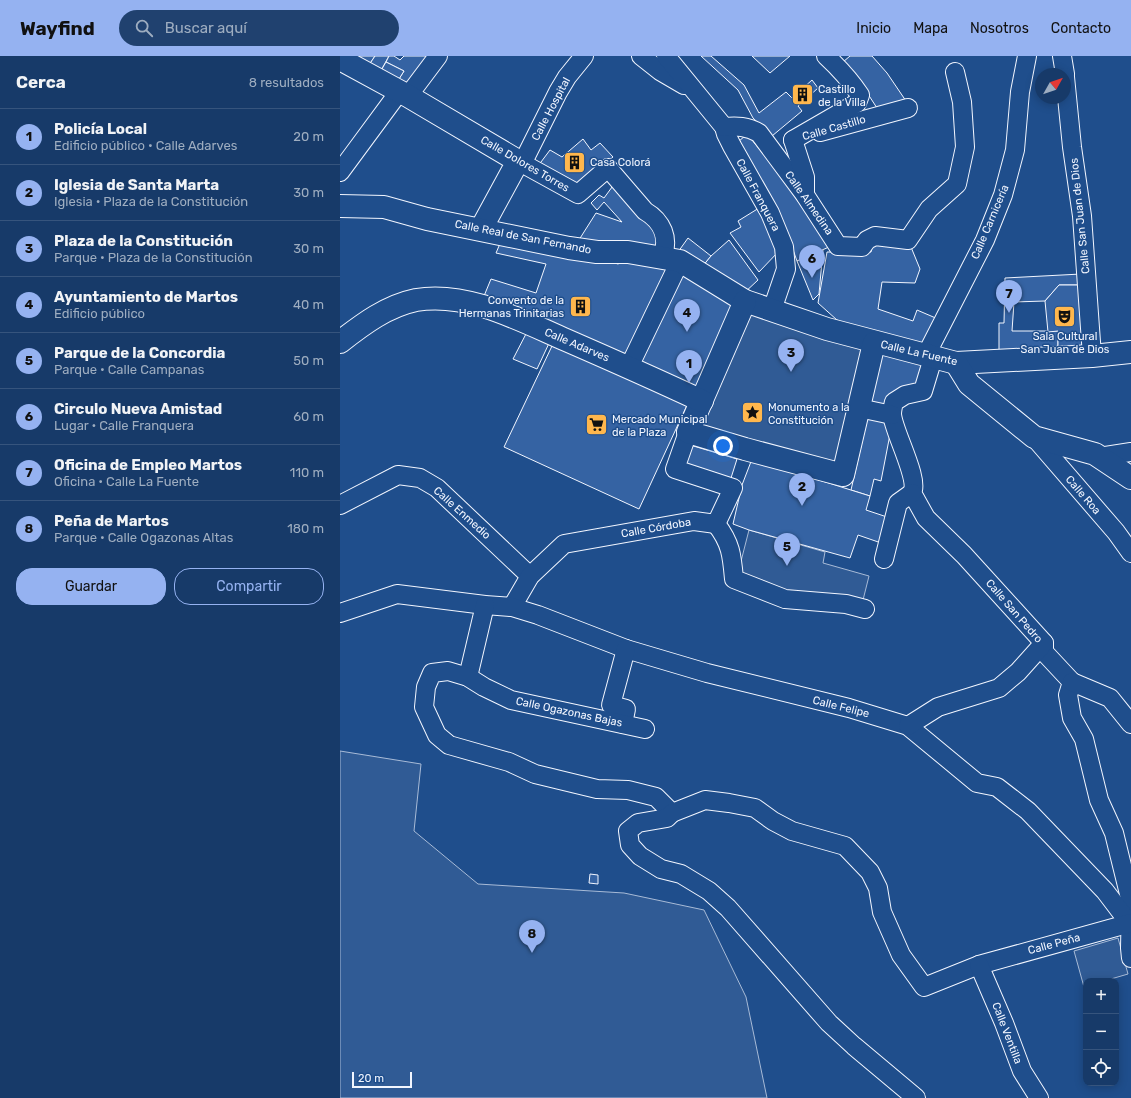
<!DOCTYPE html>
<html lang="es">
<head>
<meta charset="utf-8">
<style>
	body { margin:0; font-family:Rubik,sans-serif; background:#20416f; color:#f1f3f6 }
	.controls { position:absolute; right:12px; bottom:12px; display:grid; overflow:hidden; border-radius:8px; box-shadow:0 2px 10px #0003 }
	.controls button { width:36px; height:36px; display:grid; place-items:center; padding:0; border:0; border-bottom:1px solid #36547d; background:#173a69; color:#f1f3f6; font:20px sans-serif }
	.compass { position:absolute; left:695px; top:12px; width:36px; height:36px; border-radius:50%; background:#173a69; box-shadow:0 2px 10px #0003; rotate:50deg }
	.scale { position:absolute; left:12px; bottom:10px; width:60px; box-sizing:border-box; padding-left:4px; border:2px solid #f2f6ff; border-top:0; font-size:11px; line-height:14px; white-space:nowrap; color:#f2f6ff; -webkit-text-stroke:3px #1f4e8c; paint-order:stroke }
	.you { position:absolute; left:383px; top:390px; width:14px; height:14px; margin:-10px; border:3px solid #fff; border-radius:50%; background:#1a73e8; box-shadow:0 0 0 6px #1a73e833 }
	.badge { display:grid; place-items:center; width:26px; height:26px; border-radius:50%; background:#95b2f1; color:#111; font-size:13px; font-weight:700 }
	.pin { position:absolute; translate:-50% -33px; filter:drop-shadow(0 1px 2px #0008) }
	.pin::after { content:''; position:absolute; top:21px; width:14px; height:12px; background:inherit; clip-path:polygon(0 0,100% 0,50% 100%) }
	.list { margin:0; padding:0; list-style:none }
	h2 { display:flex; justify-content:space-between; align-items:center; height:52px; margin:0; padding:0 16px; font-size:17px }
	h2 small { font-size:13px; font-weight:400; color:#9eadc0 }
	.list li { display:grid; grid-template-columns:26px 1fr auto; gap:12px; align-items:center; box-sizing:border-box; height:56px; padding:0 16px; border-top:1px solid #36547d }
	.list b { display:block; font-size:15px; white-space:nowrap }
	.list p { margin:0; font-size:13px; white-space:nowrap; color:#9eadc0 }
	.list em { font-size:13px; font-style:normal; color:#9eadc0 }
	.actions { display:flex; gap:8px; padding:12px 16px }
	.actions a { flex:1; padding:9px 0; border:1px solid #95b2f1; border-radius:16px; text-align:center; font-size:14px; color:#95b2f1 }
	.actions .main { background:#95b2f1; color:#111 }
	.icon { flex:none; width:22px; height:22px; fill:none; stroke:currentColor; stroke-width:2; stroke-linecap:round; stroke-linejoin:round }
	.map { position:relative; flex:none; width:791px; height:1042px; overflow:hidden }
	header { display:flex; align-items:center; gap:24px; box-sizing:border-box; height:56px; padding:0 20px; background:#95b2f1; color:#111 }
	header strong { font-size:19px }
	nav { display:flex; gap:22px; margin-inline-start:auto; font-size:14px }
	.search { width:280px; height:36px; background:#20416f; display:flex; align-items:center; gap:10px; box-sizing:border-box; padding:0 14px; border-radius:22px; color:#9eadc0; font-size:15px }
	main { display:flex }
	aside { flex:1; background:#173a69 }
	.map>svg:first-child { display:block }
</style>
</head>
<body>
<header>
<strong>Wayfind</strong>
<div class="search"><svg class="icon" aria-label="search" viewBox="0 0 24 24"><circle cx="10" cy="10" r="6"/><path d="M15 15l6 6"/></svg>Buscar aquí</div>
<nav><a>Inicio</a><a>Mapa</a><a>Nosotros</a><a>Contacto</a></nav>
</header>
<main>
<aside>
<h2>Cerca<small>8 resultados</small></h2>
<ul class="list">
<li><span class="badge">1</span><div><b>Policía Local</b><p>Edificio público · Calle Adarves</p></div><em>20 m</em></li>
<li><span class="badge">2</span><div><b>Iglesia de Santa Marta</b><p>Iglesia · Plaza de la Constitución</p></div><em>30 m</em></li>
<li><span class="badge">3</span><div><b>Plaza de la Constitución</b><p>Parque · Plaza de la Constitución</p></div><em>30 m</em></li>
<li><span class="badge">4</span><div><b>Ayuntamiento de Martos</b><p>Edificio público</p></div><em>40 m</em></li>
<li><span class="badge">5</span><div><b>Parque de la Concordia</b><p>Parque · Calle Campanas</p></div><em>50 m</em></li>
<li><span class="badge">6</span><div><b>Circulo Nueva Amistad</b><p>Lugar · Calle Franquera</p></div><em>60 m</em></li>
<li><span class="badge">7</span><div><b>Oficina de Empleo Martos</b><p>Oficina · Calle La Fuente</p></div><em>110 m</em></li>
<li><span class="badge">8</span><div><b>Peña de Martos</b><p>Parque · Calle Ogazonas Altas</p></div><em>180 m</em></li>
</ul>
<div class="actions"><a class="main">Guardar</a><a>Compartir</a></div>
</aside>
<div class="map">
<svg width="791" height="1042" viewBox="0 0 791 1042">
	<rect width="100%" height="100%" fill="#1f4e8c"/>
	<!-- built -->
	<g fill="#305b95" stroke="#a8bbd7">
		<polygon points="405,245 534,287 503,419 352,367"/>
		<polygon points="409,474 485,496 483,507 529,520 523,544 458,540 398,517"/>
		<polygon points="0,695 81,708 74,775 138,828 284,837 364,854 406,941 427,1042 0,1042"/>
		<polygon points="778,882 788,918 764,925 746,925 746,930 744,931 734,895"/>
	</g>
	<!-- building -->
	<g fill="#3563a3" stroke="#f2f6ff">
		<polygon points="4,0 35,0 27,12"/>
		<polygon points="35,0 49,0 39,18 27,12"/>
		<polygon points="49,0 54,0 60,4 64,0 93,0 69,33 59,23 64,15 46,6"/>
		<polygon points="361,0 371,0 404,29 419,57 446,36 452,42 472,24 478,32 458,50 462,55 432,80 413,62 398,34"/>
		<polygon points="412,0 450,0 430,17"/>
		<polygon points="510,0 532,0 547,17 566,45 537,52 524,32 503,6"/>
		<polygon points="46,6 64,15 59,23 39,18"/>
		<polygon points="406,79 412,84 447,127 489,191 457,205 442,163 398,86"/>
		<polygon points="243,83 251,94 260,87 273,101 235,133 198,110 210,94 222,101"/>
		<polygon points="275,127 316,169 319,194 237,187 256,157 282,166 264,146 257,154 251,147 259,139 264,142"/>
		<polygon points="419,152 439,195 419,216 390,177 401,171 398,165"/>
		<polygon points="348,182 371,200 362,211 338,196"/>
		<polygon points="162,183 258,202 278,208 289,202 328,214 289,301 144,240 151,223 196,237 206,208 156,197"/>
		<polygon points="389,184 418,224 403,238 362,211 371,200"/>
		<polygon points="533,187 571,191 580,213 575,227 542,226 538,253 573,265 577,254 598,263 583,293 518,274 497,264 478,247 487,196 531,196"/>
		<polygon points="483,194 479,238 473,244 457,205"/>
		<polygon points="341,216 397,244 356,337 296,307"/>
		<polygon points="741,218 742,229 719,229 705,245 674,246 672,275 718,275 718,296 659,300 659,267 664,267 665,222"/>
		<polygon points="719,229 742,229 747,295 718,296 718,275 708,276 705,245"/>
		<polygon points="188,274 211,283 197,313 173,303"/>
		<polygon points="212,290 348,347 299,453 164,391"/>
		<polygon points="539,293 589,306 583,334 548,349 525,348"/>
		<polygon points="528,360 552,368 541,425 534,423 530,440 511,434"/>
		<polygon points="350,389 397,403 391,422 345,407"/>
		<polygon points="412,403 530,440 526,454 553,463 547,489 518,479 510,502 409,474 393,468 402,429"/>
		<polygon points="250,818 258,819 258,828 249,827"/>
	</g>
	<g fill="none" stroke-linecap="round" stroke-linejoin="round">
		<defs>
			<g id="street">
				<polyline points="301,0 320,15 344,29"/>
				<polyline points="326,0 384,71 386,78 392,90 430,157 444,191 446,213 432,254"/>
				<polyline points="722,0 725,18"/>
				<polyline points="725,21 732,91 742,160 752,300"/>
				<polyline points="68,40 98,0"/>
				<path d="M384,71C397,70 407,70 419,77L465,139L498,190L522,191L527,184L535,180L568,184L589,153L617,128L625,91L622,46L615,16"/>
				<polyline points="480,76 568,52"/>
				<path d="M453,84L517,47L520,39C510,24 499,12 486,0"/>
				<polyline points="453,84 465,121 465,139"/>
				<path d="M178,105L238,138L268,112L305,155C322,165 330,182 322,202"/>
				<polyline points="182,108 218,36 227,21 244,0"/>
				<polyline points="0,116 59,36"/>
				<polyline points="586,299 645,184 663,139 675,94 680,36 687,0"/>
				<path d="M593,302L583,335L565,339L554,346C553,350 552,354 552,358C553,375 580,423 572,437L586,462L624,499L704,587V596L732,626L728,639L732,662L744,683L759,744L774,777L791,846L790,892L791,902"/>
				<polyline points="289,311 340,205"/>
				<polyline points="519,352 552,359"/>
				<polyline points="694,381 776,476 791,497"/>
				<polyline points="759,401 791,396"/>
				<polyline points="0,449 58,419 80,422 97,432 190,520"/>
				<path d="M376,468C391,487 392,500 394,523L445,543L506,548L525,553"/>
				<polyline points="544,503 558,447 572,437"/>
				<polyline points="172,551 190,520 224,488 354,465 376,468 393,432 335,413 348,376"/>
				<polyline points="0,557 57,538 145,549 172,551 198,559 286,593 367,617 509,652 568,670 637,727 657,731 688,755 765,835 790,868"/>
				<polyline points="128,621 145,549"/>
				<polyline points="732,626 770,642 791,668"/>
				<polyline points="283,668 286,653 271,649 286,593"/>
				<polyline points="568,670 598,651 659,632 678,616 704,587"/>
				<polyline points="305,673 171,644 144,631 128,621 108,615 92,617 86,631 84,651 97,679 109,689 169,706 195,718 257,733 288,734 316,741 332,757 365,744 389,747 415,752 433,765 452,775 505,790 530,816 538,832 542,856 561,899 584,931 639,909 791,867"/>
				<polyline points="332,757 327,762 298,767 288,775 290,789 300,800 321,813 341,818 369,835 388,852 489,967 514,990 576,1042"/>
				<polyline points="639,909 664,967 682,1015 699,1042"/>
			</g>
			<g id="secondary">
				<polyline points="0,3 68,40 178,105 141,173"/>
				<polyline points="0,150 44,151 87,163 229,192 257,196 288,196 340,205 405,245 487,273 616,307 752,300 791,296"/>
				<polyline points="405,245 348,376 405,393 503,419 534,287"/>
				<path d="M0,286C23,268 47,250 76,244C127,235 182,265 226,284C272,304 317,324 362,345"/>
				<polyline points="616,307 629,328 694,381 755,398 791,422"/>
			</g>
		</defs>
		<!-- street casing -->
		<use href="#street" stroke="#f2f6ff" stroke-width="20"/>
		<!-- secondary casing -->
		<use href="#secondary" stroke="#f2f6ff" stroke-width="24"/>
		<!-- street -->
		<use href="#street" stroke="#1f4e8c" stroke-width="18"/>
		<!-- secondary -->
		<use href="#secondary" stroke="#1f4e8c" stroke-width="22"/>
	</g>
	<!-- icons -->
	<defs>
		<symbol id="building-square" viewBox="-11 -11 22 22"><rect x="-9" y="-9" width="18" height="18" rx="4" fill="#ffb74d" stroke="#1f4e8c"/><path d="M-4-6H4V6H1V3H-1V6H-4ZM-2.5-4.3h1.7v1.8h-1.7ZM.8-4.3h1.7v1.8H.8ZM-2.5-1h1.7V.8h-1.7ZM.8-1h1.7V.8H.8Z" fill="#111"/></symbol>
		<symbol id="theatre-square" viewBox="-11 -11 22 22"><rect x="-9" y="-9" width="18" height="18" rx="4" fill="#ffb74d" stroke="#1f4e8c"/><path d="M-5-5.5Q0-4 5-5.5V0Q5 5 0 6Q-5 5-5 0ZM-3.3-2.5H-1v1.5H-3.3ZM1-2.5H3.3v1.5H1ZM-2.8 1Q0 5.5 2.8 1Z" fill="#111"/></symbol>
		<symbol id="sight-square" viewBox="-11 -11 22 22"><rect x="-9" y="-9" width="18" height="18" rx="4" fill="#ffb74d" stroke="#1f4e8c"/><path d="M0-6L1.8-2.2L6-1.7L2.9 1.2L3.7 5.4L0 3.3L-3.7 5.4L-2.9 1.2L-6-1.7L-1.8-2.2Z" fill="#111"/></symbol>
		<symbol id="supermarket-square" viewBox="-11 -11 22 22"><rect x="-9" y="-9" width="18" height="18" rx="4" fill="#ffb74d" stroke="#1f4e8c"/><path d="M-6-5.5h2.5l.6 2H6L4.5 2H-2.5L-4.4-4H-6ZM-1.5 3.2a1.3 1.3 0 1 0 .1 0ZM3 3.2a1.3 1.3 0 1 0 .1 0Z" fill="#111"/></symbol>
	</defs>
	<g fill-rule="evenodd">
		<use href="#building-square" x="450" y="26" width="25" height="25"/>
		<use href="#building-square" x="222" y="94" width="25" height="25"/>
		<use href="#building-square" x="228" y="238" width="25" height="25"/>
		<use href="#theatre-square" x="712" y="248" width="25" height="25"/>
		<use href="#sight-square" x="400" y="344" width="25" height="25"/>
		<use href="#supermarket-square" x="244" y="356" width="25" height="25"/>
	</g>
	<g text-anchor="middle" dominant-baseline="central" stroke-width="3" stroke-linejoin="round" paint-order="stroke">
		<!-- poi labels -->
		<g font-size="11" fill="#f2f6ff" stroke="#1f4e8c" text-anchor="start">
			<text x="478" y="33">Castillo<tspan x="478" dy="13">de la Villa</tspan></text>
			<text x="250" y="106">Casa Colorá</text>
			<text x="224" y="244" text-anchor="end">Convento de la<tspan x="224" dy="13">Hermanas Trinitarias</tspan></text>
			<text x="725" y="280" text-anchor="middle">Sala Cultural<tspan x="725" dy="13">San Juan de Dios</tspan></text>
			<text x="428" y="351">Monumento a la<tspan x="428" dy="13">Constitución</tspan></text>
			<text x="272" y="363">Mercado Municipal<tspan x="272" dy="13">de la Plaza</tspan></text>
		</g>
		<!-- street labels -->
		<g font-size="11" fill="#f2f6ff" stroke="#1f4e8c">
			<text transform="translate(211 53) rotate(-62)">Calle Hospital</text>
			<text transform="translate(494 72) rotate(-16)">Calle Castillo</text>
			<text transform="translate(185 108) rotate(30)">Calle Dolores Torres</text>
			<text transform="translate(418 139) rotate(62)">Calle Franquera</text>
			<text transform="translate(469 147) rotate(55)">Calle Almedina</text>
			<text transform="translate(740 160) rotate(-96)">Calle San Juan de Dios</text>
			<text transform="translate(650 166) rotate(-67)">Calle Carnicería</text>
			<text transform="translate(183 181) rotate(11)">Calle Real de San Fernando</text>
			<text transform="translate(237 289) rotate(23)">Calle Adarves</text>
			<text transform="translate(579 297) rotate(13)">Calle La Fuente</text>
			<text transform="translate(743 439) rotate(49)">Calle Roa</text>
			<text transform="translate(122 457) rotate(42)">Calle Enmedio</text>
			<text transform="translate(316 472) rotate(-10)">Calle Córdoba</text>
			<text transform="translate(674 555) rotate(49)">Calle San Pedro</text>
			<text transform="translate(501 651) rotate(14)">Calle Felipe</text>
			<text transform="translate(229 656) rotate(12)">Calle Ogazonas Bajas</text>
			<text transform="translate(714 888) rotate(-15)">Calle Peña</text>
			<text transform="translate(667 977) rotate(69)">Calle Ventilla</text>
		</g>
	</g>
</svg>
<div class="controls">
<button>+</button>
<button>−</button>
<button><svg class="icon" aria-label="locate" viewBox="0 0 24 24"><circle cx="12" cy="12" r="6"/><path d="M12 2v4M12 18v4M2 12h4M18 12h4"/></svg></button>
</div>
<svg class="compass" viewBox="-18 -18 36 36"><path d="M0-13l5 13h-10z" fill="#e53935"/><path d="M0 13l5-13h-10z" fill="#9eadc0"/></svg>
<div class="scale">20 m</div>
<div class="you"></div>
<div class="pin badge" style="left:349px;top:327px">1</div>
<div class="pin badge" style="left:462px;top:450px">2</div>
<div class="pin badge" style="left:451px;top:316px">3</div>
<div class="pin badge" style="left:347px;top:276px">4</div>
<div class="pin badge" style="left:447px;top:510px">5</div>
<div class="pin badge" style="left:472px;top:222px">6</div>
<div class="pin badge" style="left:669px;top:257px">7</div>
<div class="pin badge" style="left:192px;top:897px">8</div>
</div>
</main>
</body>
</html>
